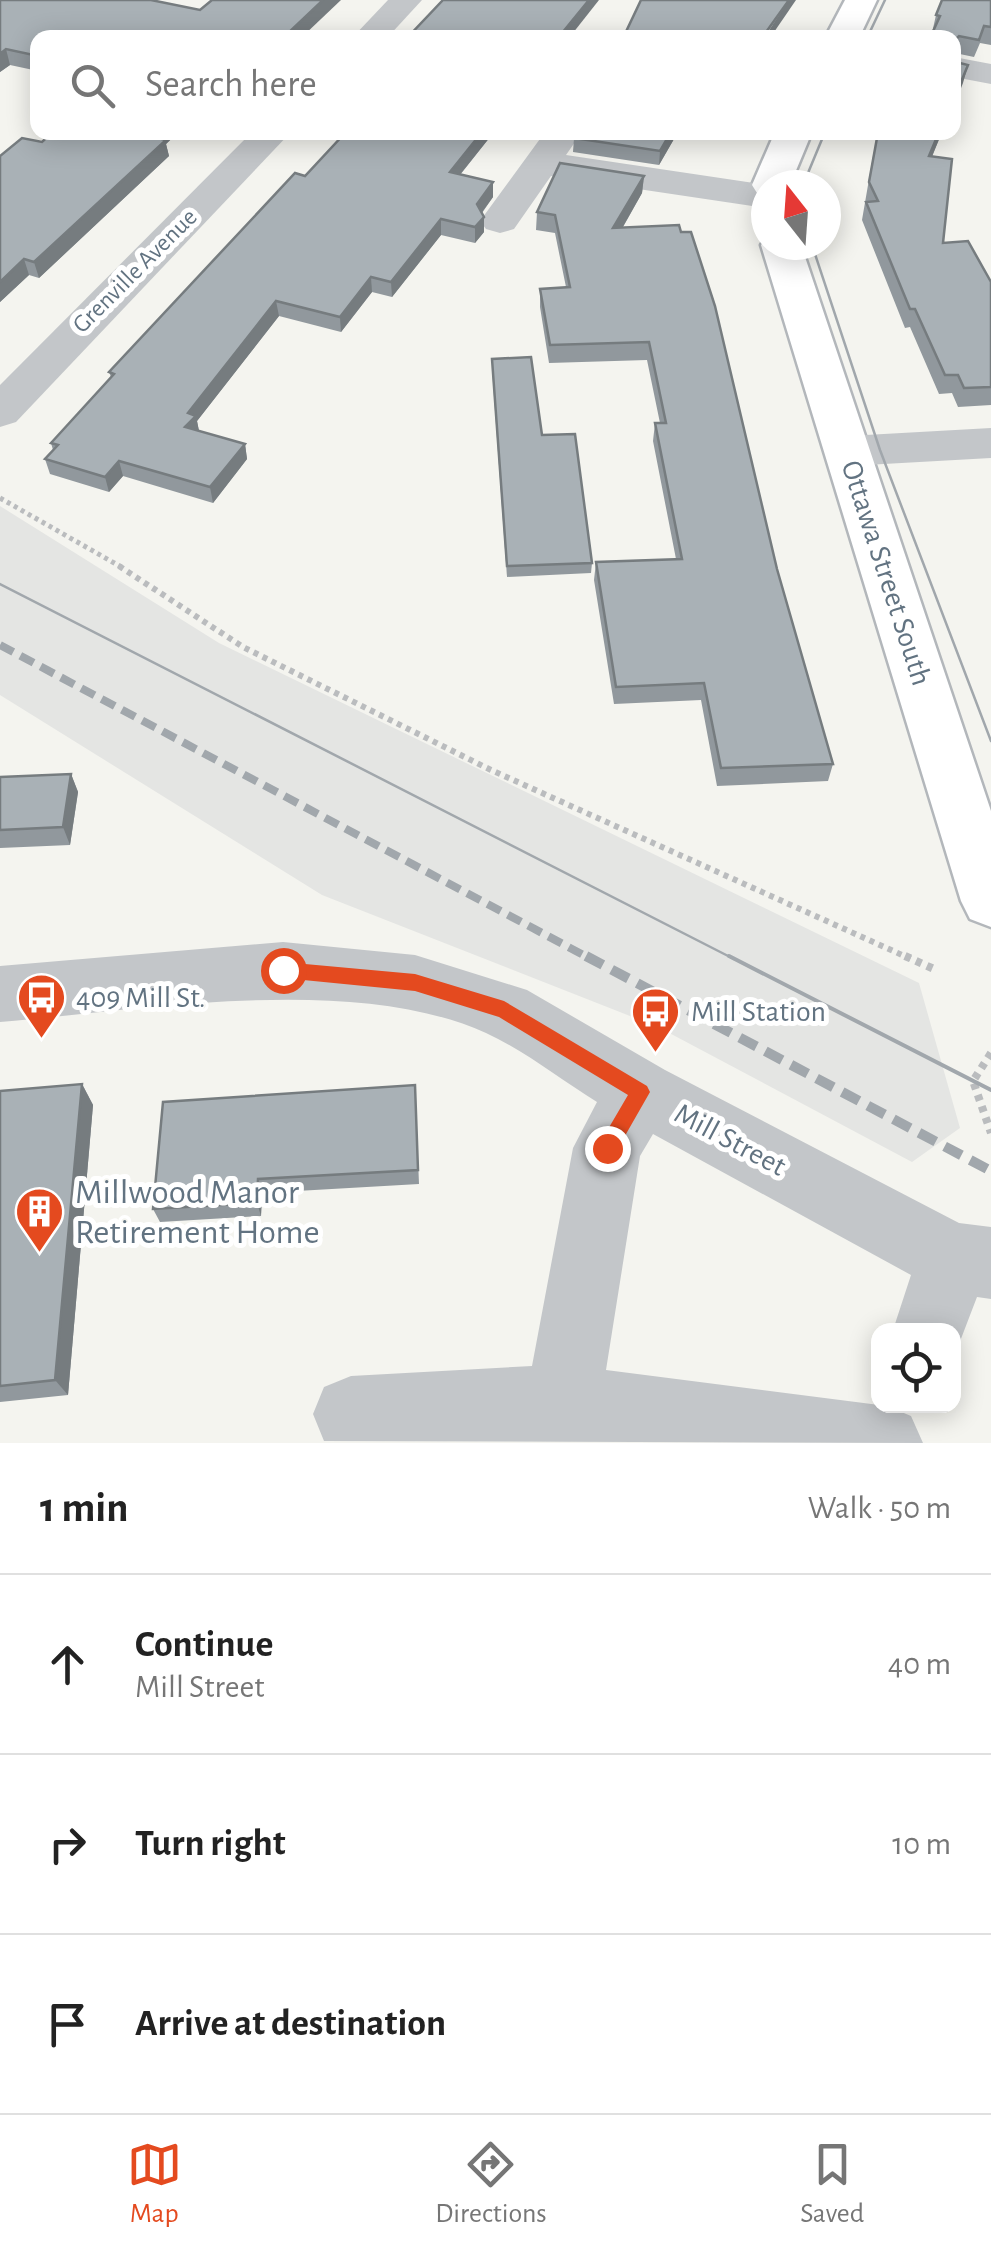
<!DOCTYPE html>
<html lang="en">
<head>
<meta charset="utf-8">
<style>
	body { margin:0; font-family:"Alegreya Sans",sans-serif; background:#f2f2f2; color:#222 }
	.controls { position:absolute; right:30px; bottom:30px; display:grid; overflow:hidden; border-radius:20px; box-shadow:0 5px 25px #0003 }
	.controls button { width:90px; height:90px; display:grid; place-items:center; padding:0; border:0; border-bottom:2px solid #e0e0e0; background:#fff; color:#222; font:50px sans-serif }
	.compass { position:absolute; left:751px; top:170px; width:90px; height:90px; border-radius:50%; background:#fff; box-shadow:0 5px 25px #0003; rotate:343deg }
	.stop { position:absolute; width:30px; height:30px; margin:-22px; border:8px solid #e44a1f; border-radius:50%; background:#fff }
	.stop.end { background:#e44a1f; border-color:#fff; box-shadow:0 2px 10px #0008 }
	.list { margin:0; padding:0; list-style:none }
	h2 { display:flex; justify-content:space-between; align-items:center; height:130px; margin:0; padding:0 40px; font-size:42px }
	h2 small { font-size:32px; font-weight:400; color:#767676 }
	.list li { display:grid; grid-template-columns:65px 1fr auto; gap:30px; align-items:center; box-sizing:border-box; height:180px; padding:0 40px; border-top:2px solid #e0e0e0 }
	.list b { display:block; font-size:38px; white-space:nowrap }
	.list p { margin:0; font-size:32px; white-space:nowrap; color:#767676 }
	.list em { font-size:32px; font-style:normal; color:#767676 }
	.icon { flex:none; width:55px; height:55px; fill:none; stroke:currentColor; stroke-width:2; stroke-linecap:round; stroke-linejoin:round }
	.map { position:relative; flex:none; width:991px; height:1443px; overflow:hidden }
	.search { position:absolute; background:#fff; box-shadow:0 5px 25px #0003; left:30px; right:30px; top:30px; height:110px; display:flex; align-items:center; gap:25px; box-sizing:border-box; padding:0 35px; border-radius:20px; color:#767676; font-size:38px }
	.sheet { height:670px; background:#fff }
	nav { display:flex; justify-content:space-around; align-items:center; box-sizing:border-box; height:140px; border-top:2px solid #e0e0e0; background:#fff; font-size:28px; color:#767676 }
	nav a { display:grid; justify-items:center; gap:5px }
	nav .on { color:#e44a1f }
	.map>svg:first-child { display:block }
</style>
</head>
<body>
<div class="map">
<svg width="991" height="1443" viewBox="0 0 991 1443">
	<rect width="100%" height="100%" fill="#f4f4ef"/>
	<!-- built -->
	<polygon fill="#e4e5e3" points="0,506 219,643 919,983 960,1128 912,1162 658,1027 322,895 0,695"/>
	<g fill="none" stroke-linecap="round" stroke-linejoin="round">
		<defs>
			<g id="major">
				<polygon points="845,0 877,0 859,38 825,38"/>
				<polygon points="775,132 812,132 790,185 766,185 766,195 757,193 752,185"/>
				<polygon points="766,238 766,245 801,245 991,811 991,927 970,919 961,901 761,245"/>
			</g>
		</defs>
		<!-- major casing -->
		<use href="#major" stroke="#b3b7bb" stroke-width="5"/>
		<!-- path-far2 -->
		<polyline stroke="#babcbe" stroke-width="5" stroke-dasharray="4 4" stroke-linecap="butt" points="0,498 123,568"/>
		<!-- path-far1 -->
		<polyline stroke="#babcbe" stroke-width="6" stroke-dasharray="5 5" stroke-linecap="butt" points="119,566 243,647 491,770 911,959"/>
		<!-- path -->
		<g stroke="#babcbe" stroke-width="8" stroke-dasharray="6 6" stroke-linecap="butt">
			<polyline points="905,956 934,969"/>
			<polyline points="991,1053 973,1081 991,1133"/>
		</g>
		<!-- minor -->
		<g fill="#c3c6c9" fill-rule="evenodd">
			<polygon points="388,0 422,0 387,38 352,38"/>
			<polygon points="954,57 991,64 991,84 954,77"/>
			<polygon points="252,132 291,132 16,422 0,427 0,385"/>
			<polygon points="545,132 582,132 566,155 768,185 766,208 551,176 514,229 500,233 486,229 480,221"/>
			<polygon points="991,428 991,458 848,466 832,462 825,451 832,440 848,436"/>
			<path d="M283,942L415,955L527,990L665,1070L959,1223L991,1227V1299L977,1297L954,1357V1330H893L911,1275L653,1134L640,1156L606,1370L887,1406L911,1416L923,1443L324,1441L313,1414L324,1387L351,1376L532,1366L573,1148L597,1102C561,1080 525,1051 486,1033C354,973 142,1010 0,1022V966Z"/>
		</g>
		<!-- major -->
		<use href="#major" fill="#fff" fill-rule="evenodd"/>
		<!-- tram-far1 -->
		<g stroke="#a1a7ac" stroke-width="2.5">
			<polyline points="867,38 885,0"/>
			<polyline points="803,185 825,132"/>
			<polyline points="812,245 880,450 991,741"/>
			<polyline points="0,584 734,959"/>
		</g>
		<!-- tram -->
		<polyline stroke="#a1a7ac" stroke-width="4" points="729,956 991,1090"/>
		<!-- rail-far1 -->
		<polyline stroke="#a1a7ac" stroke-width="8" stroke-dasharray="15 8" stroke-linecap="butt" points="0,645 591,959"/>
		<!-- rail -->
		<polyline stroke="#a1a7ac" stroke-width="10" stroke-dasharray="19 10" stroke-linecap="butt" points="586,956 991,1171"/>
	</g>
	<!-- wall -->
	<g fill="#91989d">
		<polygon points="0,0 200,10 341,0 38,38 38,71 10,65 0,72"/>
		<polygon points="991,0 991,45 980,43 974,57 955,53 956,62 963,83 932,33 936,15"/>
		<polygon points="53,132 179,132 166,144 169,156 39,278 29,275 0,302 0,156 42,142"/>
		<polygon points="346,132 494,132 460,175 493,197 482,213 484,217 484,232 475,243 441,235 392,297 372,292 341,332 279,316 197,421 199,431 245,444 247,459 213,503 123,476 109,492 50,474 45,459 53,450 51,443 111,377 109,372 305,176"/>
		<polygon points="678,132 659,165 573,152 574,138"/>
		<polygon points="942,132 932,156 943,243 991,282 991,405 958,407 952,393 939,394 910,327 905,328 862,220 873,156"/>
		<polygon points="644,176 642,193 623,227 777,569 833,764 828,781 717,786 701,700 614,704 594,580 596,562 676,559 653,441 655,423 660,423 647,360 549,363 540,307 540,289 566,287 555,233 536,230 537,212"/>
		<polygon points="492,369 542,435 592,563 591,573 507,577"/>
		<polygon points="71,774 78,792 70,845 0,848 0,777"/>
		<polygon points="82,1084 93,1105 68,1395 0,1402 0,1091"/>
		<polygon points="415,1085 419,1184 262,1193 261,1216 160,1222 153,1209"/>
	</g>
	<!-- shaded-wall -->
	<g fill="#767c7f">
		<polygon points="323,0 341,0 301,38 283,38"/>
		<polygon points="589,0 599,0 569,38 558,38"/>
		<polygon points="789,0 796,0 770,38 764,38"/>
		<polygon points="6,49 10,65 0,72 0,54"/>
		<polygon points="968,65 963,83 954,106 954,99"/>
		<polygon points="159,132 178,132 166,144 169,156 39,278 34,262"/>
		<polygon points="482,132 494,132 450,187 450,172"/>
		<polygon points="671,132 678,132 659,165 660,151"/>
		<polygon points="939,132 942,132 925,174 929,156"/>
		<polygon points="644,176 642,193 612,246 613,228"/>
		<polygon points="493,182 493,197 477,219 477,204"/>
		<polygon points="484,217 484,232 475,243 475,227"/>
		<polygon points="441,219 441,235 392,297 391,282"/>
		<polygon points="24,259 29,275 0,302 0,282"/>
		<polygon points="371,277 372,292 341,332 340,317"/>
		<polygon points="276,301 279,316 197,421 199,431 185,427 188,413"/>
		<polygon points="245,444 247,459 213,503 210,487"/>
		<polygon points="119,461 123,476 109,492 105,477"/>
		<polygon points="71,774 78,792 70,845 63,827"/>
		<polygon points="82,1084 93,1105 68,1395 55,1380"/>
		<polygon points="258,1179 262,1193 261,1216 257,1203"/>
	</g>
	<!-- building -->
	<g fill="#a9b1b6" stroke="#767c7f" stroke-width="2.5">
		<polygon points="0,0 151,0 200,10 212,0 323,0 283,38 38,38 38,56 6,49 0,54"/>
		<polygon points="443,0 589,0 558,38 407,38"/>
		<polygon points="641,0 789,0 764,35 759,34 757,38 623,38"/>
		<polygon points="942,0 991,0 991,27 984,26 979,40 959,36 955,40 956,62 968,65 954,99 954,38 930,38 940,16 936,15"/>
		<polygon points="53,132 159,132 154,137 166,140 34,262 24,259 0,282 0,156 22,138 42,142"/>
		<polygon points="346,132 482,132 450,172 493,182 477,204 484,217 475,227 441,219 391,282 371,277 340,317 276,301 188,413 196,416 185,427 245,444 210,487 119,461 105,477 45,459 58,445 51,443 114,374 109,372 295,173 305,176"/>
		<polygon points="577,132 671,132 660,151 574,138"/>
		<polygon points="880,132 939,132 929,156 952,159 943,243 968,241 991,282 991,387 964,388 958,375 945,375 915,309 910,309 866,202 878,201 869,182 877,138"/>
		<polygon points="560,163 644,176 613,228 679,225 681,232 691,232 715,306 777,569 833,764 721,768 704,683 616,687 596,562 682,559 655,423 666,423 649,342 550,345 540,289 570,287 555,215 537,212"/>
		<polygon points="531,357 542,435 575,434 592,563 507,566 492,359"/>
		<polygon points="71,774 63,827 0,830 0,777"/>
		<polygon points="82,1084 55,1380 0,1386 0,1091"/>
		<polygon points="415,1085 418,1170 258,1179 257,1203 153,1209 163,1102"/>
	</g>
	<!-- route -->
	<polygon fill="#e44a1f" points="283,962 415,974 504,1001 647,1086 650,1092 614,1155 607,1158 597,1148 628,1095 499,1017 415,991 283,978 273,970"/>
	<!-- icons -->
	<defs>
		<symbol id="bus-pin" viewBox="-11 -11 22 30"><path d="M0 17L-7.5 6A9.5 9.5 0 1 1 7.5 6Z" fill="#e44a1f" stroke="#fff"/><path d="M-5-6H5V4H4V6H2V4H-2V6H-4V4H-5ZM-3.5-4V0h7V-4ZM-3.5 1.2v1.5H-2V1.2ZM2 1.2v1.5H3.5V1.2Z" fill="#fff"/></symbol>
		<symbol id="building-pin" viewBox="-11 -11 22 30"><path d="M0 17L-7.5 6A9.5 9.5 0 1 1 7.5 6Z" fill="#e44a1f" stroke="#fff"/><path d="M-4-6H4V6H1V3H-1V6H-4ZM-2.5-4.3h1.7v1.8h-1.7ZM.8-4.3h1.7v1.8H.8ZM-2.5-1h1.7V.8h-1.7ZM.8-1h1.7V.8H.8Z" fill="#fff"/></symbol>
	</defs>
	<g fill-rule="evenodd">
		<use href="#bus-pin" x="14" y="970" width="55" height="75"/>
		<use href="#bus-pin" x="628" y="984" width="55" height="75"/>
		<use href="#building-pin" x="12" y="1184" width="55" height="75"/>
	</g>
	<g text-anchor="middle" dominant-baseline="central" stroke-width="10" stroke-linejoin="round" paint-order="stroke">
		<!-- far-street labels -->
		<g font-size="25" fill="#627381" stroke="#fff">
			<text transform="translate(135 271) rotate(-45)">Grenville Avenue</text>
		</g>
		<!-- street labels -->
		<g font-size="30" fill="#627381" stroke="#fff">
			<text transform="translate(886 573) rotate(72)">Ottawa Street South</text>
			<text transform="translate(730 1140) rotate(28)">Mill Street</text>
		</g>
		<!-- poi labels -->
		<g font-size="30" fill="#627381" stroke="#fff" text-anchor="start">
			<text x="76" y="998">409 Mill St.</text>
			<text x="691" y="1012">Mill Station</text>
		</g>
		<!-- near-poi labels -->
		<g font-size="35" fill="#627381" stroke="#fff" text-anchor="start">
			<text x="75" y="1192">Millwood Manor<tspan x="75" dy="40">Retirement Home</tspan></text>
		</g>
	</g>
</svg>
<div class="controls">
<button><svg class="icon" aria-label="locate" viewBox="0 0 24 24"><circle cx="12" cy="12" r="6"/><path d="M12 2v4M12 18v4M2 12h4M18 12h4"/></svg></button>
</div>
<svg class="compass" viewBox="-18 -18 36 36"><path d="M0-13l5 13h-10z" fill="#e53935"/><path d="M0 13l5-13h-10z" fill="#767676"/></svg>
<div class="stop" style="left:283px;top:970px"></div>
<div class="stop end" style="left:607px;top:1148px"></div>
<div class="search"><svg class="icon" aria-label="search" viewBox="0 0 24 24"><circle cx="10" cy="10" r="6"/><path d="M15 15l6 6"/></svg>Search here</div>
</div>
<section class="sheet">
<h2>1 min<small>Walk · 50 m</small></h2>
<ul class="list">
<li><svg class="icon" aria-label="ahead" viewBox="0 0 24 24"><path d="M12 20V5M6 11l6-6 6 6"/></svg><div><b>Continue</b><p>Mill Street</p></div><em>40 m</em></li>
<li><svg class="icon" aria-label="right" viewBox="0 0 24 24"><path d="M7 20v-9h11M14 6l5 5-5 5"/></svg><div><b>Turn right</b></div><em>10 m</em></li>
<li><svg class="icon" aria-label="arrive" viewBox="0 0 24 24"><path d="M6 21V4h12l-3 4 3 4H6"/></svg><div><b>Arrive at destination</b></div></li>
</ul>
</section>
<nav>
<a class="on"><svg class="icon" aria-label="map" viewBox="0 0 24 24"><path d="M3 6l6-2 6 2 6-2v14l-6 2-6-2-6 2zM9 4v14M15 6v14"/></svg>Map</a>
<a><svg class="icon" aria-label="directions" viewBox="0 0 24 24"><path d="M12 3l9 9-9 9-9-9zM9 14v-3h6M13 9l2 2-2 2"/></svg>Directions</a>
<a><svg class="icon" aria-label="saved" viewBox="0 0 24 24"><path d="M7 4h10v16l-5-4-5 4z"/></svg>Saved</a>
</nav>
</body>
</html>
